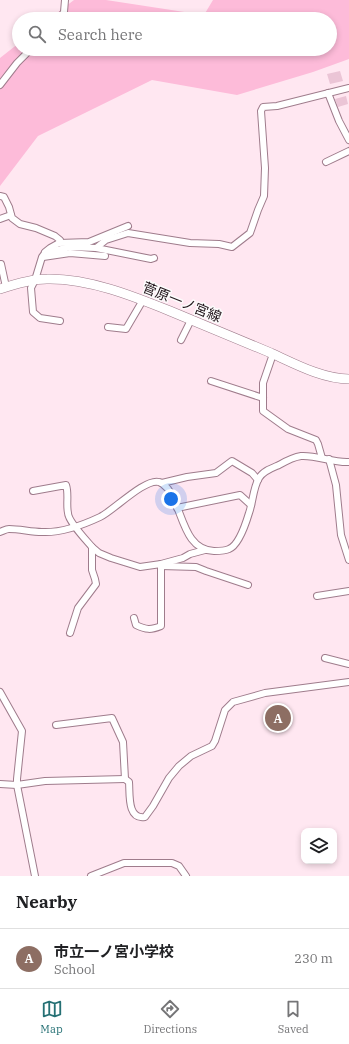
<!DOCTYPE html>
<html lang="en">
<head>
<meta charset="utf-8">
<style>
	body { margin:0; font-family:"IBM Plex Serif","Noto Sans JP",serif; background:#f6f6f6; color:#202124 }
	.controls { position:absolute; right:12px; bottom:12px; display:grid; overflow:hidden; border-radius:8px; box-shadow:0 2px 6px #0003 }
	.controls button { width:36px; height:36px; display:grid; place-items:center; padding:0; border:0; border-bottom:1px solid #e0e0e0; background:#fff; color:#202124; font:20px sans-serif }
	.you { position:absolute; left:171px; top:499px; width:14px; height:14px; margin:-10px; border:3px solid #fff; border-radius:50%; background:#1a73e8; box-shadow:0 0 0 6px #1a73e833 }
	.badge { display:grid; place-items:center; width:26px; height:26px; border-radius:50%; background:#257074; color:#fff; font-size:13px; font-weight:700 }
	.pin { position:absolute; translate:-50% -50%; border:2px solid #fff; box-shadow:0 1px 4px #0006 }
	.list { margin:0; padding:0; list-style:none }
	h2 { display:flex; justify-content:space-between; align-items:center; height:52px; margin:0; padding:0 16px; font-size:17px }
	h2 small { font-size:13px; font-weight:400; color:#757577 }
	.list li { display:grid; grid-template-columns:26px 1fr auto; gap:12px; align-items:center; box-sizing:border-box; height:60px; padding:0 16px; border-top:1px solid #e0e0e0 }
	.list b { display:block; font-size:15px; white-space:nowrap }
	.list p { margin:0; font-size:13px; white-space:nowrap; color:#757577 }
	.list em { font-size:13px; font-style:normal; color:#757577 }
	.icon { flex:none; width:22px; height:22px; fill:none; stroke:currentColor; stroke-width:2; stroke-linecap:round; stroke-linejoin:round }
	.map { position:relative; flex:none; width:349px; height:876px; overflow:hidden }
	.search { position:absolute; background:#fff; box-shadow:0 2px 6px #0003; left:12px; right:12px; top:12px; height:44px; display:flex; align-items:center; gap:10px; box-sizing:border-box; padding:0 14px; border-radius:22px; color:#757577; font-size:15px }
	.sheet { height:112px; background:#fff }
	nav { display:flex; justify-content:space-around; align-items:center; box-sizing:border-box; height:56px; border-top:1px solid #e0e0e0; background:#fff; font-size:11px; color:#757577 }
	nav a { display:grid; justify-items:center; gap:2px }
	nav .on { color:#257074 }
	.map>svg:first-child { display:block }
</style>
</head>
<body>
<div class="map">
<svg width="349" height="876" viewBox="0 0 349 876">
	<rect width="100%" height="100%" fill="#ffe7f1"/>
	<!-- green -->
	<polygon fill="#fdbbd9" points="74,0 106,0 204,15 213,0 349,0 349,59 313,72 237,95 152,80 38,136 0,186 0,58 19,43 19,49 330,49 330,19 49,19"/>
	<!-- building -->
	<g fill="#ebc5d6">
		<polygon points="340,71 343,81 330,84 327,74"/>
		<polygon points="346,96 348,104 338,107 335,99"/>
	</g>
	<g fill="none" stroke-linecap="round" stroke-linejoin="round">
		<defs>
			<g id="street">
				<polyline points="59,19 64,12 65,0"/>
				<polyline points="0,85 17,63 31,49"/>
				<polyline points="328,93 339,121 349,140"/>
				<polyline points="326,162 349,151"/>
				<polyline points="0,196 4,197 9,207 12,218 20,224 36,228 55,236 60,240 59,243 50,248 45,252"/>
				<polyline points="0,219 11,215"/>
				<polyline points="59,243 89,242 128,226"/>
				<polyline points="96,248 151,259 154,258"/>
				<polyline points="43,257 70,253 105,256"/>
				<polyline points="1,264 6,287"/>
				<polyline points="60,321 40,318 33,312 31,288 35,280 42,257 45,253 70,247 96,248 106,240 128,233 190,243 219,244 232,247 250,233 258,210 264,196 265,168 261,111 263,107 277,106 349,88"/>
				<polyline points="108,327 126,329 143,300"/>
				<polyline points="181,340 191,320"/>
				<polyline points="273,354 263,383 263,411 288,429 316,440 318,444 322,458"/>
				<polyline points="211,381 263,398"/>
				<polyline points="329,459 336,485 341,535 349,560"/>
				<polyline points="162,483 187,477 216,473 232,461 252,473 258,480"/>
				<path d="M33,491L66,485C69,494 66,504 68,513C68,521 86,540 92,547V570L95,579L96,584L78,608L70,633"/>
				<polyline points="177,508 240,495 251,505"/>
				<path d="M0,532C3,531 6,529 9,529C20,529 31,532 42,532C61,533 83,525 100,517C113,511 145,478 159,482C163,483 165,486 168,489C183,509 183,550 214,551C218,551 225,551 229,549C239,545 246,523 249,513C253,502 253,488 259,478C263,471 272,468 279,465C286,461 293,457 301,456C317,455 333,463 349,462"/>
				<polyline points="92,547 99,553 111,558 140,567 161,564 183,558 190,554 205,550"/>
				<polyline points="161,566 196,567 206,571 248,585"/>
				<polyline points="317,596 349,591"/>
				<path d="M134,618L136,625C146,630 151,630 161,626V564"/>
				<polyline points="325,658 349,664"/>
				<polyline points="0,692 22,731 17,779 17,785 35,876"/>
				<path d="M56,725L112,718L123,742L125,779L129,782C130,794 127,820 145,817L153,806L169,778L179,766L191,756L212,746L215,741L225,710L233,702L265,693L349,682"/>
				<polyline points="0,784 17,785 45,781 125,779"/>
				<polyline points="91,876 124,863 172,863 179,866 186,876"/>
			</g>
			<path id="secondary" d="M0,289C15,284 31,279 47,279C88,278 133,296 170,311C204,325 238,339 271,353C295,364 323,379 349,379"/>
		</defs>
		<!-- street casing -->
		<use href="#street" stroke="#9f7c8c" stroke-width="8"/>
		<!-- secondary casing -->
		<use href="#secondary" stroke="#9f7c8c" stroke-width="10"/>
		<!-- street -->
		<use href="#street" stroke="#fff" stroke-width="6"/>
		<!-- secondary -->
		<use href="#secondary" stroke="#fff" stroke-width="9"/>
	</g>
	<g text-anchor="middle" dominant-baseline="central" stroke-width="3" stroke-linejoin="round" paint-order="stroke">
		<!-- street labels -->
		<g font-size="14" fill="#21141a" stroke="#fcfcfc">
			<text transform="translate(182 302) rotate(22)">菅原一ノ宮線</text>
		</g>
	</g>
</svg>
<div class="controls">
<button><svg class="icon" aria-label="layers" viewBox="0 0 24 24"><path d="M12 4l9 5-9 5-9-5zM3 14l9 5 9-5"/></svg></button>
</div>
<div class="you"></div>
<div class="pin badge" style="left:278px;top:718px;background:#8d6e63">A</div>
<div class="search"><svg class="icon" aria-label="search" viewBox="0 0 24 24"><circle cx="10" cy="10" r="6"/><path d="M15 15l6 6"/></svg>Search here</div>
</div>
<section class="sheet">
<h2>Nearby<small></small></h2>
<ul class="list">
<li><span class="badge" style="background:#8d6e63">A</span><div><b>市立一ノ宮小学校</b><p>School</p></div><em>230 m</em></li>
</ul>
</section>
<nav>
<a class="on"><svg class="icon" aria-label="map" viewBox="0 0 24 24"><path d="M3 6l6-2 6 2 6-2v14l-6 2-6-2-6 2zM9 4v14M15 6v14"/></svg>Map</a>
<a><svg class="icon" aria-label="directions" viewBox="0 0 24 24"><path d="M12 3l9 9-9 9-9-9zM9 14v-3h6M13 9l2 2-2 2"/></svg>Directions</a>
<a><svg class="icon" aria-label="saved" viewBox="0 0 24 24"><path d="M7 4h10v16l-5-4-5 4z"/></svg>Saved</a>
</nav>
</body>
</html>
